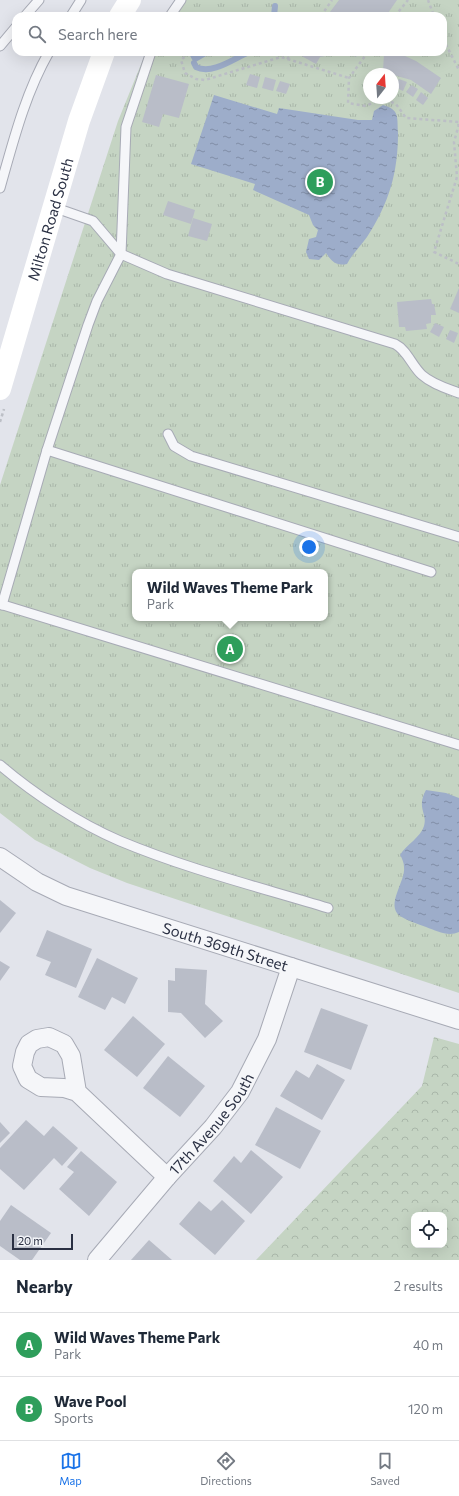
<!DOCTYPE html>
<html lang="en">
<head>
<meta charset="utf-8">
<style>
	body { margin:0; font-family:Commissioner,sans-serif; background:#f2f2f3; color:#1f2937 }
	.controls { position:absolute; right:12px; bottom:12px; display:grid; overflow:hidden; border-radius:8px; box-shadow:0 4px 16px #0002 }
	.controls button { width:36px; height:36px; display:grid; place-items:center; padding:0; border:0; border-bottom:1px solid #e0e1e3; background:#fff; color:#1f2937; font:20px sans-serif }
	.compass { position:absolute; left:363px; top:68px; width:36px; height:36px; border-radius:50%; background:#fff; box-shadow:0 4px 16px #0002; rotate:17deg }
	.scale { position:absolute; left:12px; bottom:10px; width:61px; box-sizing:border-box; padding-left:4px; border:2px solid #2a3043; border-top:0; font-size:11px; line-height:14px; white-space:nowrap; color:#2a3043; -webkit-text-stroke:3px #f2f4f8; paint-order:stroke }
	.you { position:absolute; left:309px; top:547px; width:14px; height:14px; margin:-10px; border:3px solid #fff; border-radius:50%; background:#1a73e8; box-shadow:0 0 0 6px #1a73e833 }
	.badge { display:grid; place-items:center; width:26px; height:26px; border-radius:50%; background:#1a73e8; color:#fff; font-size:13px; font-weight:700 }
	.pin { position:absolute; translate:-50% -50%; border:2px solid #fff; box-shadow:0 1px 4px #0006 }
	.popup { position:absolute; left:132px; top:569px; width:196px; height:52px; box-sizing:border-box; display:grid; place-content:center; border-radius:8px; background:#fff; filter:drop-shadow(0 1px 3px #0005); font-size:13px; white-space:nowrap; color:#747a83 }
	.popup b { font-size:15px; color:#1f2937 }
	.popup::after { content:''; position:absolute; left:50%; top:100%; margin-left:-8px; border:8px solid transparent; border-top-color:#fff }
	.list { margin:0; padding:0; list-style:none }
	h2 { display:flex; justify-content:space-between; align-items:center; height:52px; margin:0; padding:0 16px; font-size:17px }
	h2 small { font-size:13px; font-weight:400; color:#747a83 }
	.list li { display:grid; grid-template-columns:26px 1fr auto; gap:12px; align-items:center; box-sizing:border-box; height:64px; padding:0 16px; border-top:1px solid #e0e1e3 }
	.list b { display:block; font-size:15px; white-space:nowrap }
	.list p { margin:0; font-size:13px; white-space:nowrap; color:#747a83 }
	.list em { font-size:13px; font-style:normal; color:#747a83 }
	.icon { flex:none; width:22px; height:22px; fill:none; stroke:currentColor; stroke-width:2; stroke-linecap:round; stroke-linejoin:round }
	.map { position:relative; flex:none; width:459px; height:1260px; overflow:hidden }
	.search { position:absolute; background:#fff; box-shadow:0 4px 16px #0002; left:12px; right:12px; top:12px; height:44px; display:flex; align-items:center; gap:10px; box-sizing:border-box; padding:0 14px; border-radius:12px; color:#747a83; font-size:15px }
	.sheet { height:180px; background:#fff }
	nav { display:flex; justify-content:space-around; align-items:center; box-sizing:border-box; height:56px; border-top:1px solid #e0e1e3; background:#fff; font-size:11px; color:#747a83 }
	nav a { display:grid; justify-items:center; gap:2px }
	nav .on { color:#1a73e8 }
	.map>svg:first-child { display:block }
</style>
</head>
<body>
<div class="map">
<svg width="459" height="1260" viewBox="0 0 459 1260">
	<defs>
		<pattern id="forest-crowns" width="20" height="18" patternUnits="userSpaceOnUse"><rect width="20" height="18" fill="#c5d4c3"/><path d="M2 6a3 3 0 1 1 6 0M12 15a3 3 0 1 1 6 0" fill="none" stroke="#a9b6a9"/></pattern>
		<pattern id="park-tufts" width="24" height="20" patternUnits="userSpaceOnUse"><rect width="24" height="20" fill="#c5d4c3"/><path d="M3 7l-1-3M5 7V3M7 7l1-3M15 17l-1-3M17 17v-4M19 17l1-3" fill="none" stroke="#a9b6a9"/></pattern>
		<pattern id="water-ripples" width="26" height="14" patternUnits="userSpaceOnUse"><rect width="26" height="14" fill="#9dadca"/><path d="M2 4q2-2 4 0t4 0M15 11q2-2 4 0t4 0" fill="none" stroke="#808da6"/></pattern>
	</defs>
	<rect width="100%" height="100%" fill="#e2e4eb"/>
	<!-- forest -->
	<path fill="url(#forest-crowns)" fill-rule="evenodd" d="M434,1037L459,1044V1260H256L422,1086ZM414,1215H444V1245H414Z"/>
	<!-- park -->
	<path fill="url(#park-tufts)" fill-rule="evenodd" d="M176,0H459V993L127,883L90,868L35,840L0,813V485L118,121L146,52H443V16H164ZM369,74H393V98H369ZM135,572H325V618H135Z"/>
	<!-- water -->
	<g fill="url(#water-ripples)">
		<polygon points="188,52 213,52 194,63"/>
		<path d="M214,95L277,114L279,108L358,120H372L374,111L383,105C400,110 397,117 398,133C398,173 389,203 367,237C360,247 352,254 347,264C336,266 332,262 326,253L319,260L309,259L306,252L309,239L316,237L318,230L313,225L309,215L253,190L255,184L191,164Z"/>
		<path d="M426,790L446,793L459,798V932C448,937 437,931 426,927C418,924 408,921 400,916C385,905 406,881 404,867C404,863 402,858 400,855C406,845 421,837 424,826C428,814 416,808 426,790Z"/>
	</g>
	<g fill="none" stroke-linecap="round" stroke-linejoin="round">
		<!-- stream -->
		<g stroke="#9dadca" stroke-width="6">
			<polyline points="274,16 275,6"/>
			<path d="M194,63L196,67C212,75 233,59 249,52"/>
		</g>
	</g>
	<!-- building -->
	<g fill="#b9bdc8">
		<polygon points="339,0 397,0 386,16 327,16"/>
		<polygon points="300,52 341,52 341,53 320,57 316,64 298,54"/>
		<polygon points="349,52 359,52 356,57"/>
		<polygon points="384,53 405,56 416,61 441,78 431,94 411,80 383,72"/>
		<polygon points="250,74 260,77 257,88 246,85"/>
		<polygon points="156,75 189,84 179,118 163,114 159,127 142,122"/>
		<polygon points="265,77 276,80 273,91 262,88"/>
		<polygon points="399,79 407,82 403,91 395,87"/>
		<polygon points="280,81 290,84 286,94 276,91"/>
		<polygon points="411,85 418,89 413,97 406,92"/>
		<polygon points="421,92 428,98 423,105 416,100"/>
		<polygon points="168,201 195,210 191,224 163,215"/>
		<polygon points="193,218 212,224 207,241 188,236"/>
		<polygon points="459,288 459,313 450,309"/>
		<polygon points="431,299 432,304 434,304 436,315 431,315 431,323 426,324 427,329 406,331 405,327 399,327 397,302"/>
		<polygon points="435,323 444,327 439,337 430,332"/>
		<polygon points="450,330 458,333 454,343 446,339"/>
		<polygon points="0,900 16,913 0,933"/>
		<polygon points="47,930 92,949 76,988 45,975 51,962 36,956"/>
		<polygon points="97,958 138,978 125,1004 112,997 105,1010 78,997"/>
		<polygon points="0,961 10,967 0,981"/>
		<polygon points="175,968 207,970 205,1004 223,1021 205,1038 181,1013 168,1012 168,980 175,981"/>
		<polygon points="321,1008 368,1025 351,1070 304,1052"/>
		<polygon points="133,1016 165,1044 137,1077 104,1050"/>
		<polygon points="168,1056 205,1086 180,1117 143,1088"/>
		<polygon points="317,1064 345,1080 322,1120 280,1096 296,1070 309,1078"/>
		<polygon points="276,1107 321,1131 300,1169 255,1145"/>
		<polygon points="26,1120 44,1136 53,1126 78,1148 62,1166 54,1158 24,1190 0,1169 0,1148"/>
		<polygon points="0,1122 10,1133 0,1143"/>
		<polygon points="251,1150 283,1177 251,1214 213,1181 234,1156 241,1163"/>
		<polygon points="81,1151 117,1182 89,1216 59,1189 74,1172 67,1167"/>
		<polygon points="222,1200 245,1221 215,1255 179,1224 199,1201 211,1211"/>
		<polygon points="11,1205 51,1233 32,1260 20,1260 0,1246 0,1221"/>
		<polygon points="149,1240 172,1260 131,1260"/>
	</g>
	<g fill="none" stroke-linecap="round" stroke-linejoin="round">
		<defs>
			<g id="lane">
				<polyline points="25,16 39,0"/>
				<polyline points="71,16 81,0"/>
				<polyline points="170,16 181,0"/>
				<polyline points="0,46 16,27"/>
				<path d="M0,188C13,142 25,94 49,52"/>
				<path d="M53,207L93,221L121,254L167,274L395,344C407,350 412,366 422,375C432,384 446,388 459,393"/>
				<polyline points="168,434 174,446 191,456 459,537"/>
				<polyline points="47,450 431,572"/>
				<polyline points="0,604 459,745"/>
				<polyline points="2,605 47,450 88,325 97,301 121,254 126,127 151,52"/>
				<path d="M0,765C34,794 78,823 120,841C187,869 259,887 328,908"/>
			</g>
			<g id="street">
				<path id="s1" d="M0,857L37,882L66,896L459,1020"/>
				<polyline points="77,1092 64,1088 41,1087 28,1079 22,1066 25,1052 29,1044 37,1039 49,1037 64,1044 71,1056 77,1092 167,1177"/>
				<path id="s2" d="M97,1260L167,1177L213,1127L240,1092L267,1039L291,967"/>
			</g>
		</defs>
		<!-- lane casing -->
		<use href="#lane" stroke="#a7aab5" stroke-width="11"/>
		<!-- street casing -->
		<use href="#street" stroke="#a7aab5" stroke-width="20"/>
		<!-- path -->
		<g stroke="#bcbfc6" stroke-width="2.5" stroke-dasharray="3 3" stroke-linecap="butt">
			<polyline points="428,0 434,16"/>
			<polyline points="321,16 332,0"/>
			<polyline points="395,16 408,0"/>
			<polyline points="443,39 459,70"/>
			<polyline points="368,52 349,78 348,103 366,106 377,101 387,100 396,104 406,118 459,122"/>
			<polyline points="189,53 181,60 185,73 196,79 205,80 281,57 349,78"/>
			<polyline points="287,59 293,52"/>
			<polyline points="459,124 454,142 457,177 434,252 459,264"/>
			<polyline points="0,422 4,409"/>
		</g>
		<!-- lane -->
		<use href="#lane" stroke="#f5f6f9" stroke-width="9"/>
		<!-- street -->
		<use href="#street" stroke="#f5f6f9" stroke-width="18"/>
		<!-- secondary -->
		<g stroke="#fff" stroke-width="22">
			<polyline points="120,16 130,0"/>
			<path id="s3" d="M0,389L79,121L104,52"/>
		</g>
	</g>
	<g text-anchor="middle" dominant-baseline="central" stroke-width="3" stroke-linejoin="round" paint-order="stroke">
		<!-- street labels -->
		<g font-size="15" fill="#2a3043" stroke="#f2f4f8">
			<text stroke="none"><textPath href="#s3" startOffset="177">Milton Road South</textPath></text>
			<text stroke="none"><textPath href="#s1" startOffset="244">South 369th Street</textPath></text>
			<text stroke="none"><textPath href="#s2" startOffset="178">17th Avenue South</textPath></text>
		</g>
	</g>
</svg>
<div class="controls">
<button><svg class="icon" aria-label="locate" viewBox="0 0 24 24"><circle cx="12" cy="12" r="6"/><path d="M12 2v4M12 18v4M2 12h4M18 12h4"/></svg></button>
</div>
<svg class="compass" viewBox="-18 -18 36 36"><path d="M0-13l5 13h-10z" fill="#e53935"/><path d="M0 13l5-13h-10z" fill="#747a83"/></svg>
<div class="scale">20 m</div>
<div class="you"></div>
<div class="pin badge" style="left:230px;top:649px;background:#2e9e5b">A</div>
<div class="popup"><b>Wild Waves Theme Park</b>Park</div>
<div class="pin badge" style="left:320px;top:182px;background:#2e9e5b">B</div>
<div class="search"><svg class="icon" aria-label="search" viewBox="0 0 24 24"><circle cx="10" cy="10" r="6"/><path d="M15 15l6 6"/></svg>Search here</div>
</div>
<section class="sheet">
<h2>Nearby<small>2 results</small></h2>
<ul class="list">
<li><span class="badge" style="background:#2e9e5b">A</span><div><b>Wild Waves Theme Park</b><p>Park</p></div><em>40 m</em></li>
<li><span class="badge" style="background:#2e9e5b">B</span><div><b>Wave Pool</b><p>Sports</p></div><em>120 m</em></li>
</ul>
</section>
<nav>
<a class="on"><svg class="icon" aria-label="map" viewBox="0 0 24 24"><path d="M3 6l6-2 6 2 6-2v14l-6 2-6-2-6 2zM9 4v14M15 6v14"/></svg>Map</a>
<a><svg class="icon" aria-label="directions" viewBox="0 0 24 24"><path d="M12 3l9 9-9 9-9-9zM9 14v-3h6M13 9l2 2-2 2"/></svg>Directions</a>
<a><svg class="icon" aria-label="saved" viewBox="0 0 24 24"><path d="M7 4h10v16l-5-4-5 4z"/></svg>Saved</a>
</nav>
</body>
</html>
